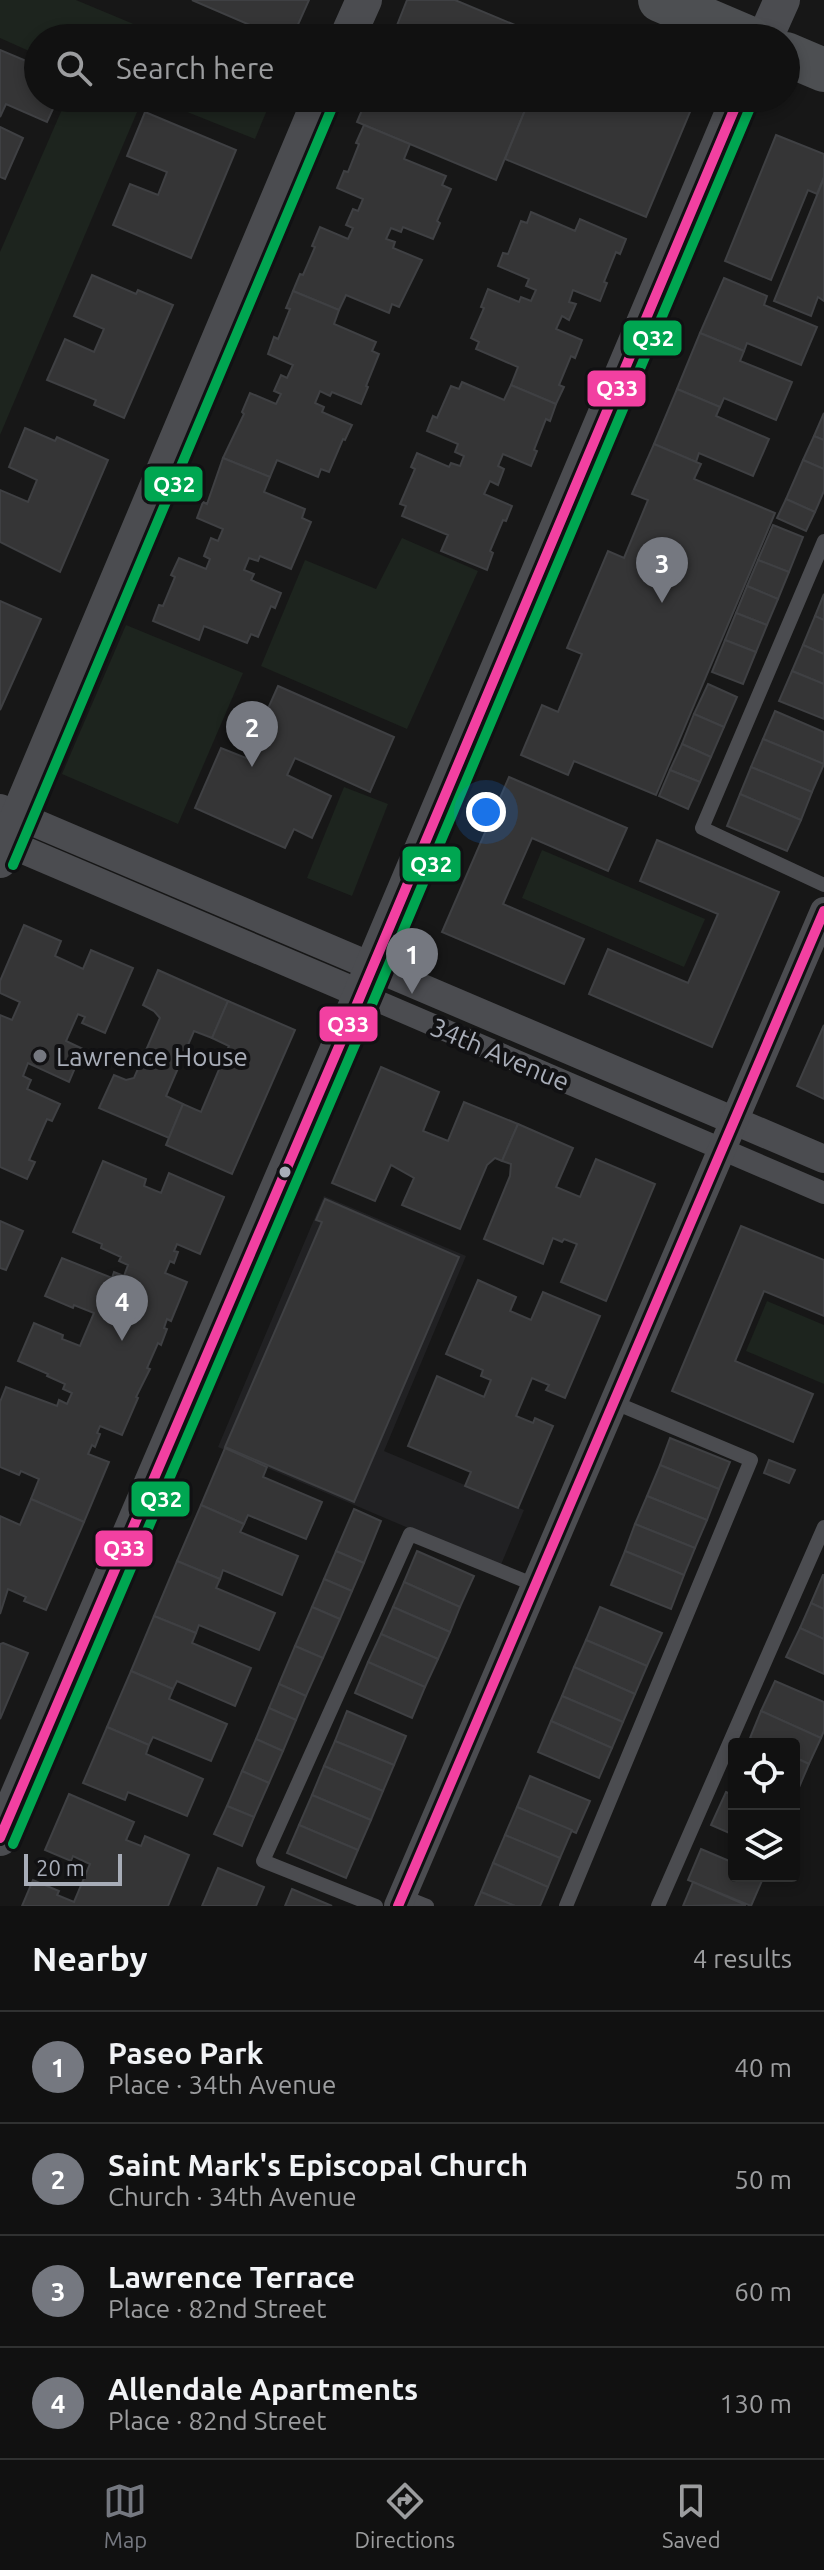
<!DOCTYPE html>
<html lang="en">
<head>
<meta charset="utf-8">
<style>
	body { margin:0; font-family:Ubuntu,sans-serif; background:#1e1f1f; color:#f1f3f6 }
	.controls { position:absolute; right:24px; bottom:24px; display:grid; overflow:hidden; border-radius:8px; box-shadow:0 4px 12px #0003 }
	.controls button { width:72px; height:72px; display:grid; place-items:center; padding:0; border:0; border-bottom:2px solid #303131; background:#111; color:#f1f3f6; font:40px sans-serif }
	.scale { position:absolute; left:24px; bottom:20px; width:98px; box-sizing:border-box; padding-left:8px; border:4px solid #a8adb8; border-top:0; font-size:22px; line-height:28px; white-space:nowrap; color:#a8adb8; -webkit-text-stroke:6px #111113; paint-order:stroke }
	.you { position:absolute; left:486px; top:812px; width:28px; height:28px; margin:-20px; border:6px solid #fff; border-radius:50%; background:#1a73e8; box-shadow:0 0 0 12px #1a73e833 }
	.badge { display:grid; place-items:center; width:52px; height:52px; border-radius:50%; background:#757880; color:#fff; font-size:26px; font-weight:700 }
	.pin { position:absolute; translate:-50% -66px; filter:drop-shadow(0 2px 4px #0008) }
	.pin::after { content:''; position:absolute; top:42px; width:28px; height:24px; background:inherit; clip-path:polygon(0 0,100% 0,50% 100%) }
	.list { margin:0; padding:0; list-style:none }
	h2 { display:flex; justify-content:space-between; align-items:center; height:104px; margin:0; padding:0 32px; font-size:34px }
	h2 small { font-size:26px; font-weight:400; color:#9c9d9f }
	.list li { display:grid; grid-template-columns:52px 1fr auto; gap:24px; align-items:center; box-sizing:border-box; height:112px; padding:0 32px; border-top:2px solid #303131 }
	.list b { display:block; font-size:30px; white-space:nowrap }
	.list p { margin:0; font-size:26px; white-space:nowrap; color:#9c9d9f }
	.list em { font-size:26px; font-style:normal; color:#9c9d9f }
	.icon { flex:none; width:44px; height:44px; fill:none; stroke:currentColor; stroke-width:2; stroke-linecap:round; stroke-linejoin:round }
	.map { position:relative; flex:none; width:824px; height:1906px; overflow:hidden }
	.search { position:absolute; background:#111; box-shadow:0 4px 12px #0003; left:24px; right:24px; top:24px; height:88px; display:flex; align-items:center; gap:20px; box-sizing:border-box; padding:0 28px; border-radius:44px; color:#9c9d9f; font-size:30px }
	.sheet { height:552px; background:#111 }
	nav { display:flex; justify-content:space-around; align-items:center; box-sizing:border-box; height:112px; border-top:2px solid #303131; background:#111; font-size:22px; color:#9c9d9f }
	nav a { display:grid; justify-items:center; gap:4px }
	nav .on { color:#757880 }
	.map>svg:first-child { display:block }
</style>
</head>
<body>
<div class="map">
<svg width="824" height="1906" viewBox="0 0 824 1906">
	<rect width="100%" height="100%" fill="#171717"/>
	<!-- built -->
	<polygon fill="#212123" points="324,1196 466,1256 384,1451 524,1510 500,1567 218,1447"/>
	<!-- green -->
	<g fill="#1d241e">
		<polygon points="0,0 76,0 167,38 38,38 38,55 0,38"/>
		<polygon points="67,98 143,98 0,435 0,252"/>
		<polygon points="152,98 272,98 255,139"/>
		<polygon points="402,538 478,571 407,729 261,666 305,560 376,589"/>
		<polygon points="126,625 243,673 178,824 62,774"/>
		<polygon points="344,787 388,804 352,896 307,878"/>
		<polygon points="542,850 705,919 684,967 522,898"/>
		<polygon points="767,1301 824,1325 824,1384 746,1351"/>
	</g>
	<!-- building -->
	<g fill="#353536" stroke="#3f4043" stroke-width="2">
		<polygon points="192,0 309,0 292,38 280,38"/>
		<polygon points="407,0 455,0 546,38 392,38"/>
		<polygon points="0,50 38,66 38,98 58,98 47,122 6,104 0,117"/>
		<polygon points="367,98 530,98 496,180 357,122"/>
		<polygon points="530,98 695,100 646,217 505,159"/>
		<polygon points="145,112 236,150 191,258 113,225 130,184 158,195 167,172 127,156"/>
		<polygon points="364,125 410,144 404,159 446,176 442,185 451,189 437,221 440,223 433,239 403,227 401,232 391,228 386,239 395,242 393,248 422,260 399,307 392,304 389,313 346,295 339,310 293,291 300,274 303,275 315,247 312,246 320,227 348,239 353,228 346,225 353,209 358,211 363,199 337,188 344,171 348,172 359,144 356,143"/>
		<polygon points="0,127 23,138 5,179 0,177"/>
		<polygon points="776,135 824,154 824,177 817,194 808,190 771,280 725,261"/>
		<polygon points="824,178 824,301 818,297 811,316 774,301"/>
		<polygon points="531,212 575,231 580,219 626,239 620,254 616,252 604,282 607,283 600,301 573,290 569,302 576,304 569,320 562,316 556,329 582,340 575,358 571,356 559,385 564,387 556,404 511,385 518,367 476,349 479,342 471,338 484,308 481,307 488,289 519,302 521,297 531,301 536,290 526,286 529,279 498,266 503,253 508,254 521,221 527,223"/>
		<polygon points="92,275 136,294 138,290 173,305 124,418 94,405 96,400 47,380 65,339 94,352 104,329 74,316"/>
		<polygon points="724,278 767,296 764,305 817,327 801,365 747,343 744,351 700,333"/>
		<polygon points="293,291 339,310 334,324 376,342 372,351 379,354 366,386 368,387 361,404 332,392 330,396 320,391 315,403 324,407 322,412 352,425 345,440 343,439 329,472 321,469 318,477 277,460 270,477 223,458 244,414 242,412 250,393 276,404 281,394 274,391 281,375 287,378 293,365 268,354 274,337 278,339 290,309 286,308"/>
		<polygon points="700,333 744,351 740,361 792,382 776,420 724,398 720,407 677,389"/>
		<polygon points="462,382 504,400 511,385 556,404 550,421 546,419 534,450 537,451 531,466 503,454 498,466 504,469 498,485 490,481 484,494 512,506 506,521 503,520 490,551 493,553 487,570 441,551 448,535 402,516 406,506 400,504 415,469 411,467 417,453 449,467 451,463 460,466 464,456 455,452 458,444 427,431 433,416 437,418 451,386 459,389"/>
		<polygon points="677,389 720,407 716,416 769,439 753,476 699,453 696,462 654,444"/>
		<polygon points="824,413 824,440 814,436"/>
		<polygon points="25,428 55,441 57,437 108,460 60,572 0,542 0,490 28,502 37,480 9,467"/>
		<polygon points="814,436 824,440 824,469 803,460"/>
		<polygon points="654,444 701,464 694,479 775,513 656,795 574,761 568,775 521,755 542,705 558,712 582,654 567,648 608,551 624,558 648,500 632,494"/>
		<polygon points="223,458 270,477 264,492 305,509 302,518 311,522 291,569 260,556 258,561 249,558 244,570 254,574 251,580 281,593 275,608 271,606 258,637 251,634 247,643 204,626 199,640 153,621 159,605 163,606 175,577 171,575 179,558 206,569 210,559 204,556 211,538 218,541 223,529 197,518 203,502 207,504"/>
		<polygon points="803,460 824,469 824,491 815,512 786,499"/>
		<polygon points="786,499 815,512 806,531 777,518"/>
		<polygon points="773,525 803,537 789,572 758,560"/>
		<polygon points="758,560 789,572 778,599 747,586"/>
		<polygon points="747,586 778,599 767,625 736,613"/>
		<polygon points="824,594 824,620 815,616"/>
		<polygon points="0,601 41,619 0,710"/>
		<polygon points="736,613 767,625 756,652 725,640"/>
		<polygon points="815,616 824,620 824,654 803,645"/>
		<polygon points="725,640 756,652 743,684 712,672"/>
		<polygon points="803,645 824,654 824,684 792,671"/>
		<polygon points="792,671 824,684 824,719 779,701"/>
		<polygon points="708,684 737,697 724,727 694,714"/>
		<polygon points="278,686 394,737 370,792 295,758 287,775 331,796 312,838 294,829 285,848 195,808 221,748 246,758"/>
		<polygon points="775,711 824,732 824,764 763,739"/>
		<polygon points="694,714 724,727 711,757 682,744"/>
		<polygon points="763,739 824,764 812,792 751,767"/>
		<polygon points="682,744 711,757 700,782 670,770"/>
		<polygon points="751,767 812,792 801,820 740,794"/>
		<polygon points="670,770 700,782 688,809 659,796"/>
		<polygon points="509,777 627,828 608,871 532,838 503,904 584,939 564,984 442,932"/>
		<polygon points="740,794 801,820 787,851 727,826"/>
		<polygon points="657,840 779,892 712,1047 589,994 608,949 688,983 718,914 640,881"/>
		<polygon points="24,925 61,941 55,956 83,969 91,950 133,968 105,1033 82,1023 85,1017 78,1014 66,1041 83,1049 69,1082 28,1063 23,1076 31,1080 27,1089 60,1104 52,1121 47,1119 29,1160 35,1162 27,1179 0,1167 0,1015 12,1020 20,1002 0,993 0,981"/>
		<polygon points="158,970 228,1001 212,1038 194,1031 166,1096 183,1104 169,1138 99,1108 114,1075 126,1080 134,1078 160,1018 154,1011 143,1005"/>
		<polygon points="228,1001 295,1030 232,1174 166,1145 183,1104 201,1112 229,1046 212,1038"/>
		<polygon points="824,1025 824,1099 797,1086"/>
		<polygon points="381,1067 439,1092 423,1131 448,1141 464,1102 518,1124 502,1161 495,1158 487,1165 460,1229 402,1205 414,1178 391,1165 375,1201 332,1183"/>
		<polygon points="518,1124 573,1148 556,1187 580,1197 596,1159 655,1184 606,1301 561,1282 577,1244 564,1239 562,1242 553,1238 543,1264 484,1239 510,1176 511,1164 502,1161"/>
		<polygon points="103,1161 146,1179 144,1186 161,1193 169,1173 224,1197 200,1254 177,1244 174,1251 178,1252 174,1263 170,1261 165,1273 187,1282 171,1321 167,1319 164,1328 167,1329 161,1345 158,1343 147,1368 150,1369 136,1397 138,1398 122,1435 100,1426 97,1433 100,1434 95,1447 92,1445 88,1454 109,1462 84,1522 31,1499 39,1479 21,1471 19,1475 0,1467 0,1402 6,1387 57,1406 59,1400 67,1404 72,1393 63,1389 65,1384 47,1376 48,1374 18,1361 34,1323 63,1335 62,1339 80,1346 94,1313 74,1305 73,1308 45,1296 62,1258 112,1278 114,1272 124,1276 128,1265 119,1261 121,1257 101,1248 102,1244 73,1232"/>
		<polygon points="325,1199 459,1257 354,1502 225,1447 322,1222 316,1220"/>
		<polygon points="0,1221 23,1231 6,1270 0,1268"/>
		<polygon points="741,1226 824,1260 824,1316 764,1291 735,1361 813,1394 793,1442 672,1391"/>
		<polygon points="478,1280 516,1297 510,1311 531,1320 543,1292 600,1316 565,1398 546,1390 549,1385 532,1378 516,1416 533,1423 535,1418 553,1426 518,1508 465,1486 471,1472 408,1446 437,1376 484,1397 491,1380 481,1376 483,1370 446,1354"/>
		<polygon points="670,1438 730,1462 719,1489 660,1465"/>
		<polygon points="225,1448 267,1467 263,1477 322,1502 306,1539 248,1515 244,1524 201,1505"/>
		<polygon points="769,1460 795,1470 789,1483 764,1473"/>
		<polygon points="660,1465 719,1489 707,1520 647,1496"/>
		<polygon points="647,1496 707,1520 695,1548 635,1524"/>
		<polygon points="31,1499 84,1522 46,1610 24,1601 26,1597 8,1589 0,1614 0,1516 20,1525"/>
		<polygon points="201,1505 244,1524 240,1532 298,1556 282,1595 223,1570 220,1579 177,1561"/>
		<polygon points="354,1509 381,1521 364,1563 336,1551"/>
		<polygon points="635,1524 695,1548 684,1575 625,1551"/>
		<polygon points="336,1551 364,1563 352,1591 324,1579"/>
		<polygon points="417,1551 474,1576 460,1607 404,1582"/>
		<polygon points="625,1551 684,1575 671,1609 611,1585"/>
		<polygon points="177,1561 220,1579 216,1588 275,1613 259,1650 199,1625 196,1633 154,1616"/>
		<polygon points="823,1575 824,1575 824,1609 811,1603"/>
		<polygon points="324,1579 352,1591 340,1619 312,1607"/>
		<polygon points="404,1582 460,1607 450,1632 393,1607"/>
		<polygon points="811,1603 824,1609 824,1639 800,1628"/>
		<polygon points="312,1607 340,1619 323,1658 295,1646"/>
		<polygon points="393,1607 450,1632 438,1659 381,1634"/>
		<polygon points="600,1607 662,1633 647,1666 586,1640"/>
		<polygon points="154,1616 196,1633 192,1643 251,1668 235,1706 177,1681 173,1689 131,1671"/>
		<polygon points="800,1628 824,1639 824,1674 786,1657"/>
		<polygon points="381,1634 438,1659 425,1687 368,1662"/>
		<polygon points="586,1640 647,1666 635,1694 574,1667"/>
		<polygon points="3,1643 28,1653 0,1719 0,1644"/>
		<polygon points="295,1646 323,1658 306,1696 279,1684"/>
		<polygon points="368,1662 425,1687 412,1718 355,1693"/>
		<polygon points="574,1667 635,1694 623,1722 562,1696"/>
		<polygon points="131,1671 173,1689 169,1699 227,1724 211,1761 153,1737 149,1745 107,1727"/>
		<polygon points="775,1681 824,1702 824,1731 821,1738 761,1711"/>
		<polygon points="279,1684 306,1696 296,1720 269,1708"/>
		<polygon points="562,1696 623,1722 612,1748 551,1721"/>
		<polygon points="269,1708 296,1720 283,1751 256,1739"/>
		<polygon points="347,1711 406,1736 394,1765 335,1741"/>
		<polygon points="761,1711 821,1738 809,1764 794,1757 794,1744 764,1744 750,1738"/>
		<polygon points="551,1721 612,1748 599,1778 538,1752"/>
		<polygon points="107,1727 149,1745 146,1754 203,1779 187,1816 128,1792 125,1800 83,1783"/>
		<polygon points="256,1739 283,1751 269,1783 242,1771"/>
		<polygon points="335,1741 394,1765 383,1791 324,1766"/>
		<polygon points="794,1757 809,1764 797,1792 794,1791"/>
		<polygon points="324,1766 383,1791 371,1820 312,1795"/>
		<polygon points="242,1771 269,1783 254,1817 227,1806"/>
		<polygon points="530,1776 590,1801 576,1833 517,1807"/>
		<polygon points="726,1792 734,1796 734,1835 711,1825"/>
		<polygon points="69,1794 134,1822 126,1840 141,1846 145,1836 189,1855 168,1906 22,1906 33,1880 59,1891 57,1895 74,1902 90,1864 73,1856 71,1861 45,1850"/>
		<polygon points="312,1795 371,1820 358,1850 299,1825"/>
		<polygon points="227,1806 254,1817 242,1846 214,1834"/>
		<polygon points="517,1807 572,1830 560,1858 505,1835"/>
		<polygon points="299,1825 358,1850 346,1878 287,1853"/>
		<polygon points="505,1835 560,1858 548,1887 493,1863"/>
		<polygon points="701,1849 734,1863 734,1876 764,1876 751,1906 688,1880"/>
		<polygon points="493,1863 548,1887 540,1906 515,1906 481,1892"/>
		<polygon points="218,1868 264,1887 256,1906 202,1906"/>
		<polygon points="693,1882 746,1905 683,1906"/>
		<polygon points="292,1889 332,1906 285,1906"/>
		<polygon points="481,1892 515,1906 475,1906"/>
	</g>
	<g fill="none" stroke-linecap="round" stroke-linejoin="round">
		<!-- service -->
		<g stroke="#4b4c50" stroke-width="14">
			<polyline points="824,541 702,828 824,885"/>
			<polyline points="402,1896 427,1906"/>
			<polyline points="376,1906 263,1861 410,1534 535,1585"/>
			<polyline points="566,1906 751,1460 613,1402"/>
			<polyline points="658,1906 824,1527"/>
		</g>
		<!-- pedestrian -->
		<polyline stroke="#4b4c50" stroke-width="22" points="361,994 824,1193"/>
		<!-- minor -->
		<g stroke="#4b4c50" stroke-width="28">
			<polyline points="0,808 824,1159"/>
			<polyline points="0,840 361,994"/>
			<polyline points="398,1906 824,911"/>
		</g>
		<!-- tertiary -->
		<g stroke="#4b4c50" stroke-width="36">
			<polyline points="347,38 364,0"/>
			<polyline points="765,38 782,0"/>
			<polyline points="0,860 321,98"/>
			<polyline points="0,1838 349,1023 739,98"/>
		</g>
		<!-- primary -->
		<g stroke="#4d4f52" stroke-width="44">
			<polyline points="660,0 749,38"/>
			<polyline points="786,54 824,70"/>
		</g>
		<defs>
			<g id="bus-1">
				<polyline points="0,1838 349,1023 739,98"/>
				<polyline points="398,1906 824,911"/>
			</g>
			<g id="bus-2">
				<polyline points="13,865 334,103"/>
				<polyline points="13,1844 362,1028 752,103"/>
			</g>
		</defs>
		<!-- bus-1 casing -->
		<use href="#bus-1" stroke="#111113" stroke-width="16"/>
		<!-- bus-2 casing -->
		<use href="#bus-2" stroke="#111113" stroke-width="16"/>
		<!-- bus-1 -->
		<use href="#bus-1" stroke="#f240a1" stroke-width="10"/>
		<!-- bus-2 -->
		<use href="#bus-2" stroke="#00a651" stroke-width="10"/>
	</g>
	<!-- markers -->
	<circle fill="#757880" stroke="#111113" stroke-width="3" cx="40" cy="1056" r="8"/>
	<circle fill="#a8adb8" stroke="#111113" stroke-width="3" cx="285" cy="1172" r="7"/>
	<g text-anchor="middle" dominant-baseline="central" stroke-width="8" stroke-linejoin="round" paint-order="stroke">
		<!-- street labels -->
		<g font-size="26" fill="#a8adb8" stroke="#111113">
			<text transform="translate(500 1054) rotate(23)">34th Avenue</text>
		</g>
		<!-- poi labels -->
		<g font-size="26" fill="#a8adb8" stroke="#111113" text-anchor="start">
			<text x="56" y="1056">Lawrence House</text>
		</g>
	</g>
	<g stroke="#111113" stroke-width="3">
		<rect x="622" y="319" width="61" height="38" rx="8" fill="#00a651"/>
		<rect x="586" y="369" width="61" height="39" rx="8" fill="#f240a1"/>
		<rect x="143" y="465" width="61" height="38" rx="8" fill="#00a651"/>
		<rect x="401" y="845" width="61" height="38" rx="8" fill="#00a651"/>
		<rect x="318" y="1005" width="61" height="38" rx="8" fill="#f240a1"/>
		<rect x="130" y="1480" width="61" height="38" rx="8" fill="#00a651"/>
		<rect x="94" y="1529" width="60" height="39" rx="8" fill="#f240a1"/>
	</g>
	<g font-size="22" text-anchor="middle" font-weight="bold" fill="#fff">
		<text x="653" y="346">Q32</text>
		<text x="617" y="396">Q33</text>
		<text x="174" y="492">Q32</text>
		<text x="431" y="872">Q32</text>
		<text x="348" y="1032">Q33</text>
		<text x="161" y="1507">Q32</text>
		<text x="124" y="1556">Q33</text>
	</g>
</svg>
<div class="controls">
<button><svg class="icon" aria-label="locate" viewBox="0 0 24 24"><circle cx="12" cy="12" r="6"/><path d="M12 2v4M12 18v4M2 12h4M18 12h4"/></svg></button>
<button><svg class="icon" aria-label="layers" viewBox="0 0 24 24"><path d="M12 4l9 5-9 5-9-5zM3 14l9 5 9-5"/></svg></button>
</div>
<div class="scale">20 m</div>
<div class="you"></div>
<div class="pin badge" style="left:412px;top:994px">1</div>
<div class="pin badge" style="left:252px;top:767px">2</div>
<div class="pin badge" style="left:662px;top:603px">3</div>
<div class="pin badge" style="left:122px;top:1341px">4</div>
<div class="search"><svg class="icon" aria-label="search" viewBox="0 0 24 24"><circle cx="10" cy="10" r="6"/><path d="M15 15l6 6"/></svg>Search here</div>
</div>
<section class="sheet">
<h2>Nearby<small>4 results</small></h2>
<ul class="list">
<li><span class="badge">1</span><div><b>Paseo Park</b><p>Place · 34th Avenue</p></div><em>40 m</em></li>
<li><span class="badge">2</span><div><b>Saint Mark's Episcopal Church</b><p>Church · 34th Avenue</p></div><em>50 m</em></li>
<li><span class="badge">3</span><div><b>Lawrence Terrace</b><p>Place · 82nd Street</p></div><em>60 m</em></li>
<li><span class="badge">4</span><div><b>Allendale Apartments</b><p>Place · 82nd Street</p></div><em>130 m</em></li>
</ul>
</section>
<nav>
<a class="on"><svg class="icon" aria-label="map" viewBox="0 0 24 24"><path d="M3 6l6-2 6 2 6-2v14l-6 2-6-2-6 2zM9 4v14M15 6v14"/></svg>Map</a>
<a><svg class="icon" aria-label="directions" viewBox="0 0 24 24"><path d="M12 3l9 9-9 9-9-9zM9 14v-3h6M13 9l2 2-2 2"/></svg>Directions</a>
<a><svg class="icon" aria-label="saved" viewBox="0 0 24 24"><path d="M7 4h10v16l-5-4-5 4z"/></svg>Saved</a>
</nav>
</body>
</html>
